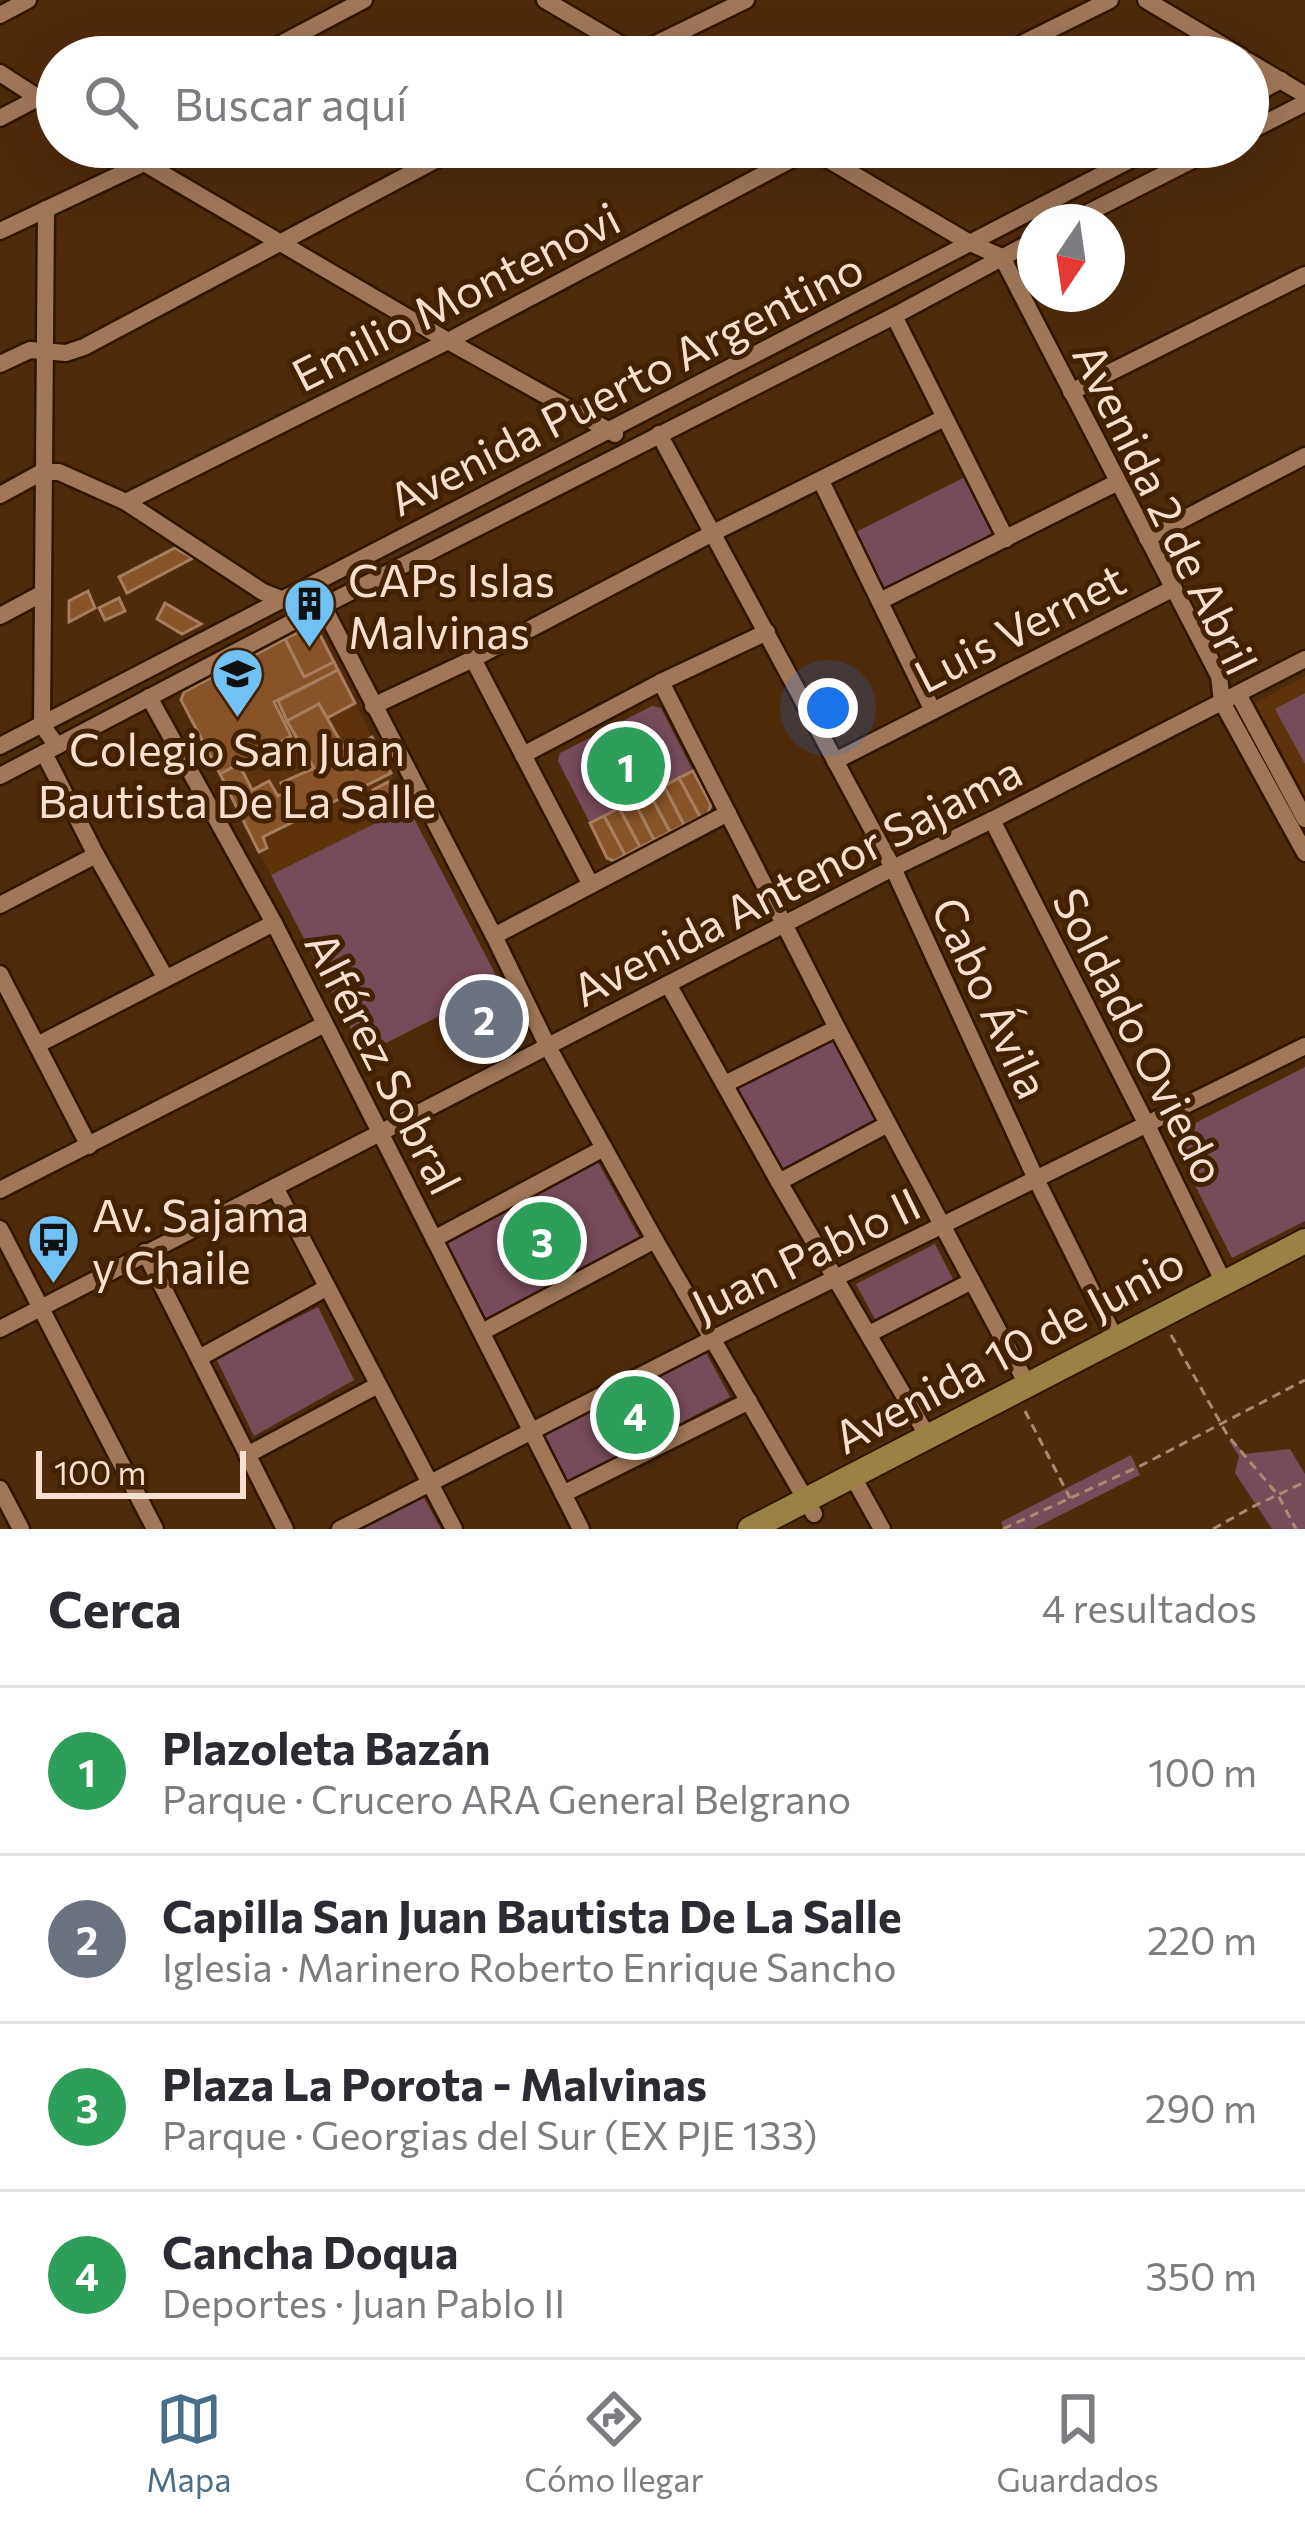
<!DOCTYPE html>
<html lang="es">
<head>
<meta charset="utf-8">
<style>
	body { margin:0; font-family:Commissioner,sans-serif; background:#f7f7f7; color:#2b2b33 }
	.compass { position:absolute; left:1017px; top:204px; width:108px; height:108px; border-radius:50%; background:#fff; box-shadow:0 12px 48px #0002; rotate:193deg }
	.scale { position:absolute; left:36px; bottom:30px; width:210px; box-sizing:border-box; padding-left:12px; border:6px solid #f8e0cf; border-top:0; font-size:33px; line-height:42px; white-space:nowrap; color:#f8e0cf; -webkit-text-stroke:9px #442100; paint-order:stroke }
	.you { position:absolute; left:828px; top:708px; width:42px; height:42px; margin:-30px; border:9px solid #fff; border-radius:50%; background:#1a73e8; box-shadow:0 0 0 18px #1a73e833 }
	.badge { display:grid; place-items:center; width:78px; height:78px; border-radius:50%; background:#4a6e8a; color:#fff; font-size:39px; font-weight:700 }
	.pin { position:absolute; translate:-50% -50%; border:6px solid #fff; box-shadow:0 3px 12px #0006 }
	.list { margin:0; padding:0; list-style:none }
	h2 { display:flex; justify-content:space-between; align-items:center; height:156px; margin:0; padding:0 48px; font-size:51px }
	h2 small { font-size:39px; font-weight:400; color:#7c7c81 }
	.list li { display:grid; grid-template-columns:78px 1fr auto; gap:36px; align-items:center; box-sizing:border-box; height:168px; padding:0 48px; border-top:3px solid #e1e1e2 }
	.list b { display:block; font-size:45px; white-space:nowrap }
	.list p { margin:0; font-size:39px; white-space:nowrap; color:#7c7c81 }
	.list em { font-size:39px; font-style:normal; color:#7c7c81 }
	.icon { flex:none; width:66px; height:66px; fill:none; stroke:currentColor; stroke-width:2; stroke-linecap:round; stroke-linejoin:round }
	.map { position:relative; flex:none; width:1305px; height:1529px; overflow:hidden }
	.search { position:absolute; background:#fff; box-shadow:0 12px 48px #0002; left:36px; right:36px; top:36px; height:132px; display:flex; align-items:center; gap:30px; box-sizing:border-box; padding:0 42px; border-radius:66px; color:#7c7c81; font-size:45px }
	.sheet { height:828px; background:#fff }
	nav { display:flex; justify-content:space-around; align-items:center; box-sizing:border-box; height:168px; border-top:3px solid #e1e1e2; background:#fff; font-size:33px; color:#7c7c81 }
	nav a { display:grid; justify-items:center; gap:6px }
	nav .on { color:#4a6e8a }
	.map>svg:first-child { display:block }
</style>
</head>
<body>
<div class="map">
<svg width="1305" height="1529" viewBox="0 0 1305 1529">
	<rect width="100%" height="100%" fill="#4f2b0a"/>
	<!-- built -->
	<g fill="#5e330b">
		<polygon points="338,670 408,807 271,875 220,774 290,736 274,702"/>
		<polygon points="1305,676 1305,796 1255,703"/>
	</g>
	<!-- green -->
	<g fill="#784b5a">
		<polygon points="967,476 997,534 883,590 854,533"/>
		<polygon points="1305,693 1305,764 1275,709"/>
		<polygon points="652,706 661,708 693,771 590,823 558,761 560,753"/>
		<polygon points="408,807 501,985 364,1054 271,875"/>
		<polygon points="833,1037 877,1124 782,1173 735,1087"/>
		<polygon points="1305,1067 1305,1221 1232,1258 1170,1136"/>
		<polygon points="598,1162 640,1238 484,1319 445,1245"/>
		<polygon points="935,1244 954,1281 876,1321 856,1284"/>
		<polygon points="318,1307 354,1380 254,1436 216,1358"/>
		<polygon points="704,1349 730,1397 567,1483 541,1434"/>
		<polygon points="1233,1439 1244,1454 1290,1449 1305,1474 1305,1529 1272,1529 1235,1473 1239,1456 1229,1441"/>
		<polygon points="1131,1455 1140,1475 1033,1529 1004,1529 1001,1522"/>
		<polygon points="423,1496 441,1529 363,1529"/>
	</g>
	<!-- building -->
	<g fill="#875327" stroke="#a77d5d" stroke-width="3">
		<polygon points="175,548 193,558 127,593 119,577"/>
		<polygon points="88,591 95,608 69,622 69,601"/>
		<polygon points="119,598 125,611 105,620 99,608"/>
		<polygon points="165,603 201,624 182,634 157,619"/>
		<polygon points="310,626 316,627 334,662 304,677 285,639"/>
		<polygon points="285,639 304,677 334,662 338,670 274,702 291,736 220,774 181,700 184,692"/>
		<polygon points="338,670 355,703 327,718 319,704 287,721 278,701"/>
		<polygon points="319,704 346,751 372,737 391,773 263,837 267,848 259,852 220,774 239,764 252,790 269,781 278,796 286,792 281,783 314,768 287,721"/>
		<polygon points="693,771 711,805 708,813 700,817 679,778"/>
		<polygon points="679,778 700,817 684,825 664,786"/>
		<polygon points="388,782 400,806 385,814 373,790"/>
		<polygon points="664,786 684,825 670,832 649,793"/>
		<polygon points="649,793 670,832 654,840 634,801"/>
		<polygon points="634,801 654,840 640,847 619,808"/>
		<polygon points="619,808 640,847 625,855 604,816"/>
		<polygon points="604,816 625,855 614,861 607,858 590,823"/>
		<polygon points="501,985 522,1026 486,1046 463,1004"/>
	</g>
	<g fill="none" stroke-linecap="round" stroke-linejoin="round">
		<defs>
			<g id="street">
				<polyline points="545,0 642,57"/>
				<polyline points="1146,0 1242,57"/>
				<polyline points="0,15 28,0"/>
				<polyline points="256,57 364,0"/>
				<polyline points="629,57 746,0"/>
				<polyline points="995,57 1110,0"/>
				<polyline points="1248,61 1305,95"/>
				<polyline points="0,73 57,110"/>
				<polyline points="1248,98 1281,80"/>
				<polyline points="0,118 38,98"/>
				<polyline points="1248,132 1305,103"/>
				<polyline points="117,147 448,341 615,434"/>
				<polyline points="807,147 968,242 1002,257 1219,676 1222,702 1305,853"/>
				<polyline points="46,209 42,725 57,746"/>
				<polyline points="1070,222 1218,147"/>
				<polyline points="0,231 144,163"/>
				<polyline points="894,316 1006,539"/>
				<polyline points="0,364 30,350 66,353 84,347 460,147"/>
				<polyline points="1071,392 1305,275"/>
				<polyline points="659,434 893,868 1036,1179 1116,1340"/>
				<polyline points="821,481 933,711"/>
				<polyline points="0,495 42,472 59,472 126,502 263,592 294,604 299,619"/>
				<polyline points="126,502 448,341 815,147"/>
				<polyline points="1147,538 1305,456"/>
				<polyline points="880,601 1118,482"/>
				<polyline points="323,606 494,936 548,1047 655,1240 814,1514"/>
				<polyline points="0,616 43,593"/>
				<polyline points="473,659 591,885"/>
				<polyline points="661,682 837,1028 1027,1384"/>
				<polyline points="1238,694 1305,819"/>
				<polyline points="149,697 274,923 581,1529"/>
				<polyline points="373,706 473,659 711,534 944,418"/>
				<polyline points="0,746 1155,147"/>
				<polyline points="44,753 96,855 165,977"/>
				<polyline points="523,755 661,682 767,632"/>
				<polyline points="835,761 1172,589"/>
				<polyline points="0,776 323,606 894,316 1035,240"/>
				<polyline points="992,820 1147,1125 1224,1283"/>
				<polyline points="0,905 96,855"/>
				<polyline points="494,936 728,813"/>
				<polyline points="0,974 89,1146"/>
				<polyline points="668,984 779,1182 927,1435"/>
				<polyline points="37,1045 274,923"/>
				<polyline points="725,1084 837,1028"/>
				<polyline points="779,1182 888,1124"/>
				<polyline points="275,1187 454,1529"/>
				<polyline points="0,1190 325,1024"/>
				<polyline points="0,1229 155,1529"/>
				<polyline points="434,1239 604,1148"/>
				<polyline points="145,1252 285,1529"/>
				<polyline points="0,1329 893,868 992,820 1305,659"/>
				<polyline points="482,1332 655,1240"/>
				<polyline points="869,1334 972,1281"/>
				<polyline points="199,1358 326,1288"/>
				<polyline points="247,1455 378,1385"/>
				<polyline points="853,1477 882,1529"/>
				<polyline points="0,1489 21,1529"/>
				<polyline points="563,1494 749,1401"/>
				<polyline points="340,1529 714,1338 1305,1046"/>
			</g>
			<polyline id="secondary" points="750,1529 1305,1241"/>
		</defs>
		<!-- street casing -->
		<use href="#street" stroke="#2f1500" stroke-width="21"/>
		<!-- secondary casing -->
		<use href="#secondary" stroke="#2f1500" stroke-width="28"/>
		<!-- path -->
		<g stroke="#a88a71" stroke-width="3" stroke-dasharray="9 6" stroke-linecap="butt">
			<polyline points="1171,1335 1228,1436 1278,1495 1296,1529"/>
			<polyline points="1025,1411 1070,1498"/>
			<polyline points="1003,1529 1142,1465 1305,1380"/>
			<polyline points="1213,1529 1252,1507 1305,1482"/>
		</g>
		<!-- street -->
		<use href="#street" stroke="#a17757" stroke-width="16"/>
		<!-- secondary -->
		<use href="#secondary" stroke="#9a8244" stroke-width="24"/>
	</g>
	<!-- icons -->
	<defs>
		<symbol id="building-pin" viewBox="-11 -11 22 30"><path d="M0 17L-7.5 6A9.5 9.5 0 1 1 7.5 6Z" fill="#71c1f5" stroke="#442100"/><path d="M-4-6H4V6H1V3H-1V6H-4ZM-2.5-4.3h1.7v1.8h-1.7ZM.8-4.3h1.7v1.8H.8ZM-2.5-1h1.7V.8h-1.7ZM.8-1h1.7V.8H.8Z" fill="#111"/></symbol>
		<symbol id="school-pin" viewBox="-11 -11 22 30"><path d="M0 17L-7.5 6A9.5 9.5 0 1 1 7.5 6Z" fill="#71c1f5" stroke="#442100"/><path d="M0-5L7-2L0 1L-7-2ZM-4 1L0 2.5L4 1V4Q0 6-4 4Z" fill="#111"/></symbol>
		<symbol id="bus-pin" viewBox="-11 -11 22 30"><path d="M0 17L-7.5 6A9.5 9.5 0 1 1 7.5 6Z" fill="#71c1f5" stroke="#442100"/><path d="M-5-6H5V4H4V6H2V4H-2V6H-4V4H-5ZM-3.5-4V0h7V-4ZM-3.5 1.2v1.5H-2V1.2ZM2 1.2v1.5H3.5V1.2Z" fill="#111"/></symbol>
	</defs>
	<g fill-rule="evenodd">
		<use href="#building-pin" x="280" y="574" width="59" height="81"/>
		<use href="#school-pin" x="208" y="644" width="59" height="81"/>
		<use href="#bus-pin" x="24" y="1210" width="59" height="81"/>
	</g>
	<g text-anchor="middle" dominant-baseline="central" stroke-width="10" stroke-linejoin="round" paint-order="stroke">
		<!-- street labels -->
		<g font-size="45" fill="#f8e0cf" stroke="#442100">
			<text transform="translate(455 295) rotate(-27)">Emilio Montenovi</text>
			<text transform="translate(625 382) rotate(-27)">Avenida Puerto Argentino</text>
			<text transform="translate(1167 508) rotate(64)">Avenida 2 de Abril</text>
			<text transform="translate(1019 626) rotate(-27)">Luis Vernet</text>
			<text transform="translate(796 879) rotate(-27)">Avenida Antenor Sajama</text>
			<text transform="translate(992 997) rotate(65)">Cabo Ávila</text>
			<text transform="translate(1141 1035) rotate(63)">Soldado Oviedo</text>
			<text transform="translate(385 1062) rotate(63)">Alférez Sobral</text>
			<text transform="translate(805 1253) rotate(-26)">Juan Pablo II</text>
			<text transform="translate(1008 1348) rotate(-28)">Avenida 10 de Junio</text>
		</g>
		<!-- poi labels -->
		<g font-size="45" fill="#f8e0cf" stroke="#442100" text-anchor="start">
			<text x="348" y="578">CAPs Islas<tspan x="348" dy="52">Malvinas</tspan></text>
			<text x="237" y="747" text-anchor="middle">Colegio San Juan<tspan x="237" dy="52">Bautista De La Salle</tspan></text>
			<text x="92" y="1213">Av. Sajama<tspan x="92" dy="52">y Chaile</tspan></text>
		</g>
	</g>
</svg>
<svg class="compass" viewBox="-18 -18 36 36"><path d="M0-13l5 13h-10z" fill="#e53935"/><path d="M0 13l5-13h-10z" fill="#7c7c81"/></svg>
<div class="scale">100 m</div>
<div class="you"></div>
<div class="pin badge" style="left:626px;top:766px;background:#2e9e5b">1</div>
<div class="pin badge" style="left:484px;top:1019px;background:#6b7280">2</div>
<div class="pin badge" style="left:542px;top:1241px;background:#2e9e5b">3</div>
<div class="pin badge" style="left:635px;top:1415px;background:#2e9e5b">4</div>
<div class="search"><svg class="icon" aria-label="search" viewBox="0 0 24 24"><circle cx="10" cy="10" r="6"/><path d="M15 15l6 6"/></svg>Buscar aquí</div>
</div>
<section class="sheet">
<h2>Cerca<small>4 resultados</small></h2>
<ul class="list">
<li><span class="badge" style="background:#2e9e5b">1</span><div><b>Plazoleta Bazán</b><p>Parque · Crucero ARA General Belgrano</p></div><em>100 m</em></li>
<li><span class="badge" style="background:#6b7280">2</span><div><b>Capilla San Juan Bautista De La Salle</b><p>Iglesia · Marinero Roberto Enrique Sancho</p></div><em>220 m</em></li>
<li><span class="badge" style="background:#2e9e5b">3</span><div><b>Plaza La Porota - Malvinas</b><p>Parque · Georgias del Sur (EX PJE 133)</p></div><em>290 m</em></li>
<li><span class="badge" style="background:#2e9e5b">4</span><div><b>Cancha Doqua</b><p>Deportes · Juan Pablo II</p></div><em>350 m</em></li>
</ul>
</section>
<nav>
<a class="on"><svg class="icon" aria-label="map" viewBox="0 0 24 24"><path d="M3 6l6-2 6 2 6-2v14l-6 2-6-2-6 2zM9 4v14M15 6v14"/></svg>Mapa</a>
<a><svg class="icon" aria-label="directions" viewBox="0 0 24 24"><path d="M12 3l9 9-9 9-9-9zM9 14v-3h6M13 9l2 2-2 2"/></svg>Cómo llegar</a>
<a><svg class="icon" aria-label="saved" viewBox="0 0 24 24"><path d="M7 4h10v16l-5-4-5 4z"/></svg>Guardados</a>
</nav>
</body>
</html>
